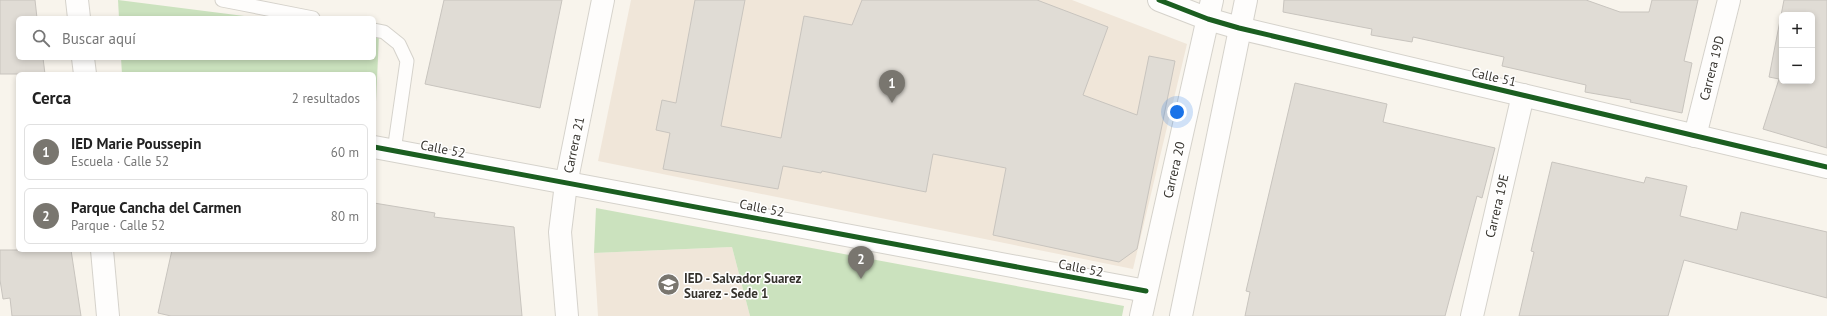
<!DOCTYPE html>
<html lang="es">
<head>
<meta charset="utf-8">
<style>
	body { margin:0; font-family:"PT Sans",sans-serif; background:#f6f6f6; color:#222 }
	.controls { position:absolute; right:12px; top:12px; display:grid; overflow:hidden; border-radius:6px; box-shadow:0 2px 6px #0003 }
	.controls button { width:36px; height:36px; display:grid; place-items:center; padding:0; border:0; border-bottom:1px solid #e0e0e0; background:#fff; color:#222; font:20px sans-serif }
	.you { position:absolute; left:1177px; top:112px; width:14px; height:14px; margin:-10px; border:3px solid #fff; border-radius:50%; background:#1a73e8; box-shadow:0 0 0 6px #1a73e833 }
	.badge { display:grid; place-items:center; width:26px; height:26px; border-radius:50%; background:#79766f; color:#fff; font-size:13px; font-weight:700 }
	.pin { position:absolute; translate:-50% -33px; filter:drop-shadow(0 1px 2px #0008) }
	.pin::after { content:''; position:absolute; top:21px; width:14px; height:12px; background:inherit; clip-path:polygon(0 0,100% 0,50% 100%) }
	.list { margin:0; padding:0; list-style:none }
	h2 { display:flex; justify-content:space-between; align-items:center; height:52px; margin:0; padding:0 16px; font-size:17px }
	h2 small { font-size:13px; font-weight:400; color:#767676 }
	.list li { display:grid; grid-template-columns:26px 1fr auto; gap:12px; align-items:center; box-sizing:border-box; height:56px; margin:0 8px 8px; padding:0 8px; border:1px solid #e0e0e0; border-radius:6px }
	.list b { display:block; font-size:15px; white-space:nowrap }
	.list p { margin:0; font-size:13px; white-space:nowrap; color:#767676 }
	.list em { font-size:13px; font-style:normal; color:#767676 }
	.icon { flex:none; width:22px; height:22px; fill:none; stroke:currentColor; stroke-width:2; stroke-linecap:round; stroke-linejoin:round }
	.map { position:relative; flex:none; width:1827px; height:316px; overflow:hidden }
	.search { position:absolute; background:#fff; box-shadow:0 2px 6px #0003; left:16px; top:16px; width:360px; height:44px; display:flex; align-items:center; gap:10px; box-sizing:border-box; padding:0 14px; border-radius:6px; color:#767676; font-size:15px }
	.panel { position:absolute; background:#fff; box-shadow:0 2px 6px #0003; left:16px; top:72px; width:360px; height:180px; border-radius:6px }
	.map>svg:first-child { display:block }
</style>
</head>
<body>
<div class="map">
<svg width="1827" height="316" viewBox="0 0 1827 316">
	<rect width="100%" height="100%" fill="#f8f4ec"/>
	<!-- education -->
	<g fill="#f0e6d9">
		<polygon points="631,0 1072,0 1187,44 1133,269 598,161"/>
		<polygon points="732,247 750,316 598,316 594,253"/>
	</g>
	<!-- green -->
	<g fill="#cbe2be">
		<polygon points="118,0 259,18 119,18"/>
		<polygon points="374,34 379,35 375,124 374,74 122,74 121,58 374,58"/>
		<polygon points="596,208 1124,306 1122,316 750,316 732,247 594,253"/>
	</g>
	<!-- building -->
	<g fill="#e0dcd5" stroke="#c8c4be" fill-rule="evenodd">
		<polygon points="0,0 35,0 37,18 18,18 18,58 43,58 45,74 0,74"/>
		<polygon points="444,0 562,0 540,108 425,84"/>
		<polygon points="695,0 745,0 721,126 781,138 804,16 852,25 862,0 1037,0 1108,27 1083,95 1137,115 1149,56 1175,61 1137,249 1119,262 993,235 1006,168 933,154 926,192 822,171 821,173 783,166 778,189 663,169 670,133 656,130 662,100 676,103"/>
		<polygon points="1284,0 1586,0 1620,12 1649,12 1652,0 1698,0 1684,61 1692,63 1682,113 1630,102 1631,100 1585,92 1586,85 1502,66 1504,57 1413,37 1412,42 1371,35 1372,29 1283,12"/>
		<path d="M1784,0H1827V148L1763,129L1779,79L1769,77ZM1782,15H1812V81H1782Z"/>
		<polygon points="1295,83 1387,104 1383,122 1495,148 1482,198 1477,196 1445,316 1245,316 1250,292 1246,291"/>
		<polygon points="1552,162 1644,183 1646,177 1687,186 1680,216 1737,230 1741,212 1827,232 1827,298 1684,260 1668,316 1519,316 1534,252 1531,251"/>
		<polygon points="374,203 435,213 434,217 514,227 522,316 171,316 158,313 172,250 374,250"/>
		<polygon points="0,250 71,250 81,316 12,316 10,298 3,299 0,280"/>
	</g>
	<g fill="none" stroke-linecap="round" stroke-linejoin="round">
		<defs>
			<g id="lane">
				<polyline points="222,0 313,18"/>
				<polyline points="374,30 384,32 399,44 407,61 394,151"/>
			</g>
			<g id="street">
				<polyline points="77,0 79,18"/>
				<polyline points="1159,0 1208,19 1239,28 1827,167"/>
				<polyline points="83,58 85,74"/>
				<polyline points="1695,136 1729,0"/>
				<polyline points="374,147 1146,291"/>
				<polyline points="102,250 108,316"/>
				<polyline points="1472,316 1523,95"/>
			</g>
			<g id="secondary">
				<polyline points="567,316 560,232 566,184 603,0"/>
				<polyline points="1141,316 1212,0"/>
				<polyline points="1181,316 1246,0"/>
			</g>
		</defs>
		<!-- lane casing -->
		<use href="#lane" stroke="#d5d2cb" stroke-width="15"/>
		<!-- street casing -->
		<use href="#street" stroke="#d5d2cb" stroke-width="24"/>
		<!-- secondary casing -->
		<use href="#secondary" stroke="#d5d2cb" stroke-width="24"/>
		<!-- lane -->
		<use href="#lane" stroke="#fefdfc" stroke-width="13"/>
		<!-- street -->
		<use href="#street" stroke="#fefdfc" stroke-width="22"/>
		<!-- secondary -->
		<use href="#secondary" stroke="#fefdfc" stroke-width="22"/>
		<defs>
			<g id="cycleway">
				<polyline points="1159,0 1208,19 1239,28 1827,167"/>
				<polyline points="374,147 1146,291"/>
			</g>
		</defs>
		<!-- cycleway casing -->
		<use href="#cycleway" stroke="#fff" stroke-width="8"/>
		<!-- cycleway -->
		<use href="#cycleway" stroke="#1b5e20" stroke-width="5"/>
	</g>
	<!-- icons -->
	<defs>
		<symbol id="school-disc" viewBox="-11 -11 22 22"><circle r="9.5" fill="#79766f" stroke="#fff"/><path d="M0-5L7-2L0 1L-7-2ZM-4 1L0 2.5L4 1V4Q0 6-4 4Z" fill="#fff"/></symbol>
	</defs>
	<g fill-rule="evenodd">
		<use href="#school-disc" x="656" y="272" width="25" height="25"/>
	</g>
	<g text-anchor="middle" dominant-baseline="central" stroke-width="3" stroke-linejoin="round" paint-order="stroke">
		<!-- street labels -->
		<g font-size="13" fill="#35322c" stroke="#fff">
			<text transform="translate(1712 68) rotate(-76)">Carrera 19D</text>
			<text transform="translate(1494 77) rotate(13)">Calle 51</text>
			<text transform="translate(574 145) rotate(-78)">Carrera 21</text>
			<text transform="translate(443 149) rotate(11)">Calle 52</text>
			<text transform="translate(1174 170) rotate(-77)">Carrera 20</text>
			<text transform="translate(1497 206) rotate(-77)">Carrera 19E</text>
			<text transform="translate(762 208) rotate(11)">Calle 52</text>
			<text transform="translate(1081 268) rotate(11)">Calle 52</text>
		</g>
		<!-- poi labels -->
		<g font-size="13" font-weight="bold" fill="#35322c" stroke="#fff" text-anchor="start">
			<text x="684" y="278">IED - Salvador Suarez<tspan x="684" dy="15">Suarez - Sede 1</tspan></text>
		</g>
	</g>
</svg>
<div class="controls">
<button>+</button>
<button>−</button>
</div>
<div class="you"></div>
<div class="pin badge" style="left:892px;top:103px">1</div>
<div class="pin badge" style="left:861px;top:279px">2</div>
<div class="search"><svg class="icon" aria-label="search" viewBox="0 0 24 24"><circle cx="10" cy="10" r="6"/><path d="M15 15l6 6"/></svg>Buscar aquí</div>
<section class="panel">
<h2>Cerca<small>2 resultados</small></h2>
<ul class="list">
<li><span class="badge">1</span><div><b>IED Marie Poussepin</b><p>Escuela · Calle 52</p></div><em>60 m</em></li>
<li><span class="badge">2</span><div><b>Parque Cancha del Carmen</b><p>Parque · Calle 52</p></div><em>80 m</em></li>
</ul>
</section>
</div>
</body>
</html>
